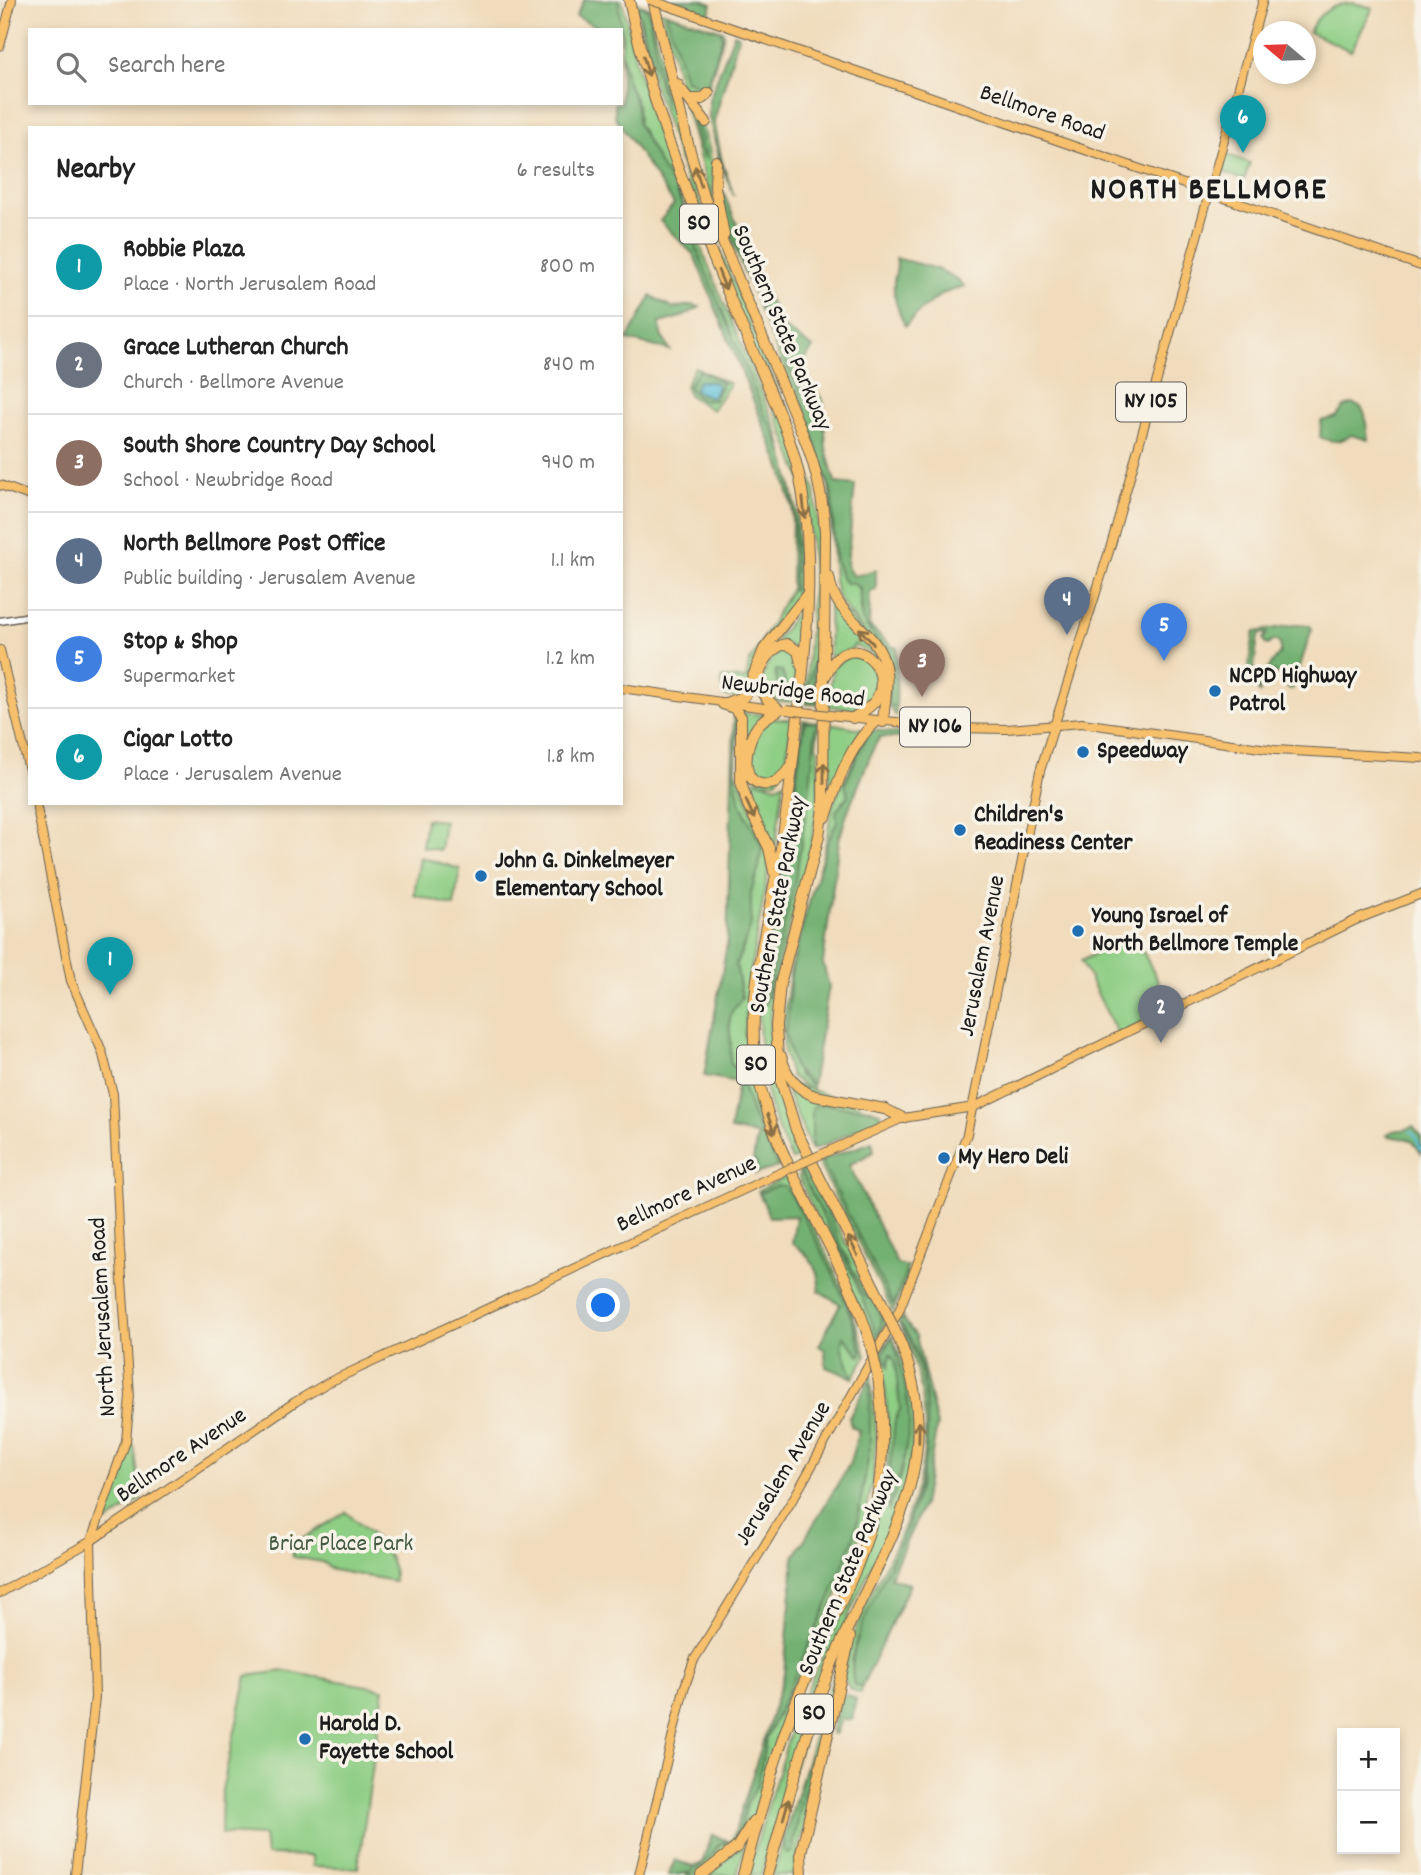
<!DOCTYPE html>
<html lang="en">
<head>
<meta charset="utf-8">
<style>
	body { margin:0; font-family:Dekko,sans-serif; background:#f6f6f6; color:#222 }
	.controls { position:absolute; right:21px; bottom:21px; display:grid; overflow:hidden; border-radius:0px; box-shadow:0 4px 10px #0003 }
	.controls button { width:63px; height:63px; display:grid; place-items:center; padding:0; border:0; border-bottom:2px solid #e0e0e0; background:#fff; color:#222; font:35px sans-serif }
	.compass { position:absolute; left:1253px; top:21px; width:63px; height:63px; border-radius:50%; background:#fff; box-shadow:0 4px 10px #0003; rotate:289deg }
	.you { position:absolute; left:604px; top:1306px; width:24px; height:24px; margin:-18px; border:5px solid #fff; border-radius:50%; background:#1a73e8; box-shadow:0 0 0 10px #1a73e833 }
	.badge { display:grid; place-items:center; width:46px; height:46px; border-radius:50%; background:#0f766e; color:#fff; font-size:23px; font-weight:700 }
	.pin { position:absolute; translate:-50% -58px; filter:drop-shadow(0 2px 4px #0008) }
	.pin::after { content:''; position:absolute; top:37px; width:24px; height:21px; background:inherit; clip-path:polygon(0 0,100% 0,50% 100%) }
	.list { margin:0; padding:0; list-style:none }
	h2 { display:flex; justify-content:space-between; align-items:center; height:91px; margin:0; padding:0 28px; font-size:30px }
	h2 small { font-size:23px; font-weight:400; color:#767676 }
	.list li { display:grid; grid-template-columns:46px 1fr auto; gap:21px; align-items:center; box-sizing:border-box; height:98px; padding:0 28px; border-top:2px solid #e0e0e0 }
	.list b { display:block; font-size:26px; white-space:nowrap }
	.list p { margin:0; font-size:23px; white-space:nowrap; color:#767676 }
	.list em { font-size:23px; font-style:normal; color:#767676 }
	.icon { flex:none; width:38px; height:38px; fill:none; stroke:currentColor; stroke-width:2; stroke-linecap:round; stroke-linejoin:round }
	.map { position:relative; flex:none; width:1421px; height:1875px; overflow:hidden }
	.search { position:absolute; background:#fff; box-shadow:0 4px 10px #0003; left:28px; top:28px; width:595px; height:77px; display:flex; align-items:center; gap:18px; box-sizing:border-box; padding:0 24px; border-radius:0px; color:#767676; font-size:26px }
	.panel { position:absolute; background:#fff; box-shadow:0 4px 10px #0003; left:28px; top:126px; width:595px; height:679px; border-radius:0px }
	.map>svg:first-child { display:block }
</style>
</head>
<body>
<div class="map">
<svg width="1421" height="1875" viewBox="0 0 1421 1875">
	<rect width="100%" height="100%" fill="#f7f3e8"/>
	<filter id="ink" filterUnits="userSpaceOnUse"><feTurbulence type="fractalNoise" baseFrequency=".0143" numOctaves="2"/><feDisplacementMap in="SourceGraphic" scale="14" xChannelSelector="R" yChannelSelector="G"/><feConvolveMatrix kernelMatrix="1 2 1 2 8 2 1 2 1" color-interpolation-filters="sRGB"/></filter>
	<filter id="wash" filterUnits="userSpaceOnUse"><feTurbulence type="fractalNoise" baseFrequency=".00686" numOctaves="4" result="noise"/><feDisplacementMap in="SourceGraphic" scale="28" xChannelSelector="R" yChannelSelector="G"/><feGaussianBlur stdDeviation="1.57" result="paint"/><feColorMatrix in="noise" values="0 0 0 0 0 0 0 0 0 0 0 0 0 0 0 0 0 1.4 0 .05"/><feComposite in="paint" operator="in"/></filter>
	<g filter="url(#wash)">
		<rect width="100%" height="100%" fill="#f0dcbc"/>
		<!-- green -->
		<g fill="#8fce85" stroke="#567550" stroke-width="2">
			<path d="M618,0H622L636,63L655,127L693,229L779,435L797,511L799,595L747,685L737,698L723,696L722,678L746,679L749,663L791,589L794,590C796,537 797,462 766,417L698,252L675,186L663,171L638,124L637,104L628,83L621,52L622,33Z"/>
			<polygon points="635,2 649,7 674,114 697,194 802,449 815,492 818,529 818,705 805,704 813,573 807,494 691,194 653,81"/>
			<path d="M1354,3L1373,8L1351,51L1309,32C1318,13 1333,3 1354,3Z"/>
			<polygon points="661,11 723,31 724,35 708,88 699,97 691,97 680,83"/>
			<path d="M682,95C710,130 713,155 713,199H711Z"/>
			<polygon points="1225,154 1250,163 1244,180 1220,171"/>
			<path d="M720,191L725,193L726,199L722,197L727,220L755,295L798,389L832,494L835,557L841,577C872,589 853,599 863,622C869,633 880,642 886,654C893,668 889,687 888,703L896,708V716L886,702L887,663L838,597L834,581L829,487L811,435L724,223Z"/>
			<polygon points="695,367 730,384 712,410 690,396 685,386"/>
			<polygon points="831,595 874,647 883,668 870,653 854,645 853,648 830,658 829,596"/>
			<polygon points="802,604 800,650 778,642 777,640"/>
			<path d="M786,647L797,657L793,702L778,701L771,695L769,697L761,688C764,669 768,655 786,647Z"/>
			<path d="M853,653C859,655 864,656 868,660C879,671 880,697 865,705C855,711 839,707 827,706L833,667Z"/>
			<polygon points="741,713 765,715 758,720 748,779 777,786 784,782 774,856 743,783"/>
			<path d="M734,716H738L736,771L768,854V872C760,926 740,1001 747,1053C752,1093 765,1129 782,1165L778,1167L753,1116L742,1082L730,1061C734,1044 726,1025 731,1013C734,1008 739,1003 742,998L736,964L744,946L751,892L759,867L762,846L740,803L734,772L737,722Z"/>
			<path d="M770,719H792L785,767L776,781L761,782L749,770C750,746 750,735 770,719Z"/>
			<path d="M803,720L819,722L816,747L818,749C818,769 819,789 817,808C808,893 764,966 770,1054C772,1090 789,1123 802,1156L792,1160C766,1110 760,1071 759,1015Z"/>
			<polygon points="828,723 862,729 831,790 830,787"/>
			<polygon points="867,731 848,796 842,802 785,1033 798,1075 812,1086 813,1092 791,1076 784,1052 783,1026 790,971 825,847 833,804"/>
			<polygon points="426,819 444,821 440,850 422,847"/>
			<polygon points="420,857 460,869 454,906 414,895"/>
			<polygon points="1134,934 1172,1008 1118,1035 1081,961"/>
			<polygon points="785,1077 792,1084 874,1110 812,1108 812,1151 788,1094"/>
			<polygon points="821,1160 893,1304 906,1272 908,1277 893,1312 818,1162"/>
			<polygon points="808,1166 886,1324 876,1341 875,1339 874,1340 799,1178 799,1170"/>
			<path d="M787,1176C816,1234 851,1293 866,1356L853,1378L841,1346L844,1336L859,1355L862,1353L854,1320L832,1272L785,1187L760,1192L762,1201L758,1191Z"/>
			<path d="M900,1325L903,1326C945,1411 930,1482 890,1563C879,1586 870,1609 861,1633C858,1641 853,1650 852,1658C851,1667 853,1677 854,1685L862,1686L860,1693L850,1689L844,1678C846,1666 847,1653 851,1642C864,1601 890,1561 906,1520C934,1452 930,1391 900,1325Z"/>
			<path d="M892,1335C911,1379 919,1411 910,1459L913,1460L907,1489L825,1667L761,1875H747L795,1717L863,1565L882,1498H884C890,1450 890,1402 879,1354Z"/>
			<path d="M871,1373L876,1435L873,1477L864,1525L835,1599L790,1695L751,1823L727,1852L696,1875H686C701,1867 711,1858 720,1844L731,1842L734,1835L740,1832L747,1804L758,1784L766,1739L830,1599L855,1535L870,1384H867Z"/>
			<polygon points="132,1444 134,1445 141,1499 106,1523 104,1522"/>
			<path d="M346,1512C367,1532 396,1549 394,1581L333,1570L322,1562L293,1557L292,1545Z"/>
			<polygon points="284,1671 384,1689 358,1868 312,1866 312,1856 266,1855 264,1836 221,1834 222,1790 247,1676"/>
			<polygon points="836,1671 839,1671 795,1866 798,1866 800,1875 773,1875 827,1694"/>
			<polygon points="742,1846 744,1847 737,1875 704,1875"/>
		</g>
		<!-- forest -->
		<g fill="#73b172" stroke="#486647" stroke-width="2">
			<polygon points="584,0 618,0 622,33 621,45 621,30 603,30 576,16"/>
			<polygon points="672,0 701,0 712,4 709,14"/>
			<polygon points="636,4 648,9 666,108"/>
			<polygon points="666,13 721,31 722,38 708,83 704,87 685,80"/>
			<polygon points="734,34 739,35 714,121 722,161 734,196 720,162 709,118 709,100"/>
			<path d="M621,52L628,83L637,105L638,124L663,171L675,186L698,252L766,417C798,464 796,536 794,591L791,589L792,507L782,470L694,255L660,221L674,204L615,117V103H621Z"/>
			<polygon points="691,115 697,121 707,160 699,149"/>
			<polygon points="722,196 726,199 780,325 813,348 799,368 823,400 826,448 835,483 855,485 847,565 849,571 854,576 876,570 876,590 870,591 869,626 891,646 897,648 896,708 888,703 890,670 887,655 863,621 860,588 854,583 846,583 841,577 835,557 832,494 798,389 755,295 727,220"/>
			<path d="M896,258C918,265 947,267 964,286L942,294L921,310L905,326C899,312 892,297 894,281C895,272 899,267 896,258Z"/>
			<polygon points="651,296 673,308 691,305 700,307 684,316 660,323 661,335 670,350 627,340"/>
			<path d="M699,370L723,382L714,400C700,403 695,396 688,386Z"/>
			<path d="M1352,404L1361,407L1365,414L1368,440L1351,435C1342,442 1330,443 1320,437L1321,421L1336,417L1344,407Z"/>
			<path d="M1294,625H1309L1312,629L1293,688L1290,690C1281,682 1284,671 1268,672L1267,670L1280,653V643L1273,640L1268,645L1265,644L1263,639L1267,633L1260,634L1258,637L1254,666L1255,670L1261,672L1262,676L1259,682L1260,694L1248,672L1254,632Z"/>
			<polygon points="817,637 814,673 816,702 806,702"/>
			<polygon points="775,670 782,671 785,681 786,696 778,690"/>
			<path d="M734,716L737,722L734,772L740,803L762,846L759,867L751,892V926L736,964L742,998C739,1003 734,1008 731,1013C726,1025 734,1044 730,1061L742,1082L753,1116L778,1167L755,1174L757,1163L753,1161L757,1135L730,1130L738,1082L704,1076L727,944Z"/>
			<polygon points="805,722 816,722 810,787 795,882 765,1006 774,925"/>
			<path d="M875,730L917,736L920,739L880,737L874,747L847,813L839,840L823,963L829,986L812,1086L794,1068L785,1033C789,1024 789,988 791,974C795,952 826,835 837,823L836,811L848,796L845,784L868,732Z"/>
			<polygon points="818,1104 874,1110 881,1114 881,1118 812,1151 812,1108"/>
			<path d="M1413,1126L1421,1137V1153C1406,1130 1406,1143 1386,1135C1395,1127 1403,1133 1413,1126Z"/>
			<polygon points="872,1142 874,1152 849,1165 897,1264 908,1267 893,1305 821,1160"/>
			<path d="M804,1169H809L843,1249L866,1297L873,1298C879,1312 887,1322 877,1335L852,1274L801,1173Z"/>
			<path d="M778,1185L785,1186L792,1196C820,1246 848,1297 862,1353L860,1356L844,1337L841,1346L853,1378L826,1367L825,1350L819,1346L840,1304L819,1291C820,1269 810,1255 792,1243L796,1216L769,1217L760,1193Z"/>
			<path d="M902,1317L916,1336L937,1425L923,1505L890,1577L910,1584L862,1686L854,1685C842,1644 888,1575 903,1536C923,1487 932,1443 925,1390C922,1368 914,1339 899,1322Z"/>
			<path d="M892,1336C899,1359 911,1404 909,1427C906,1455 899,1486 888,1511L889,1476L895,1420L900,1409L895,1360L890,1355L888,1366L883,1353Z"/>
			<polygon points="870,1383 870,1448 855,1535 830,1599 766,1739 758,1784 747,1804 740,1832 734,1835 784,1674 794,1557 849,1465 859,1431 851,1426 849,1418 867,1384"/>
			<polygon points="847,1694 856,1699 852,1720 841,1719 835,1735 831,1734 840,1699"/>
			<polygon points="809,1758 812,1769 802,1800 792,1852 787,1854 784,1850 784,1837"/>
			<path d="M712,1835L728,1841L719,1844C705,1867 696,1875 668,1875L675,1860L693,1867L702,1863Z"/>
		</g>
		<!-- water -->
		<polygon fill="#5dc1db" stroke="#3c6e7c" stroke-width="2" points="698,381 716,383 717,388 712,397 695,391"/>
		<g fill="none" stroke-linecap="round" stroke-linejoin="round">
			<!-- stream -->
			<polyline stroke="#5dc1db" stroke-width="2" points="1410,1131 1415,1135 1421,1149"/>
		</g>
	</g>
	<g filter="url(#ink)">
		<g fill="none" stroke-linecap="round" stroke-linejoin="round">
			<defs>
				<polyline id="minor" points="0,621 30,616"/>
				<g id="major">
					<polyline points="671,7 1421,266"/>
					<polyline points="0,46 12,0"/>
					<polyline points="0,485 30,496"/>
					<polyline points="0,650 30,774"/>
					<polyline points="621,688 779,710"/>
					<polyline points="839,716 953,728 1007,729 1082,723 1275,750 1421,758"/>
					<polyline points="36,803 71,981 102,1051 113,1094 120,1250 130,1396 126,1441 91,1541 95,1697 75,1875"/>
					<polyline points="831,1150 903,1118 974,1107 1358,919 1421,894"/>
					<polyline points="0,1593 91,1541 295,1402 327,1383 771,1177"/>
					<polyline points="639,1875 684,1689 694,1660 796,1494 899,1311 967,1134 1040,771 1111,545 1263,0"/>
				</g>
				<g id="highway">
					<path d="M629,0C652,111 695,215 739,319C761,373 793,433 802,490C814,565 807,641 798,715C793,761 788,808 780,854C769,916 751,980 754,1042C760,1152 840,1239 870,1342"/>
					<path d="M653,0L688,144L702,192L806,442C817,472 824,502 825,533L823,808L819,836L780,984L776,1026L779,1075L796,1130L884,1307"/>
					<polyline points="677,84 706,122"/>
					<polyline points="689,99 702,99 709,93"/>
					<polyline points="716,161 715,187 724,235"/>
					<path d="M829,577C835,619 875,628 884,662C890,680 884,703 883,722"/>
					<path d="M826,675C848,624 898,667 875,701C870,708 860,713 853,718"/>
					<polyline points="723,704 734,708 741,717 741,782 748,805 769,848 774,872"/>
					<polyline points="723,704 745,696 764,649 808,593"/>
					<path d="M792,767L775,783C738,793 743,747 757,727C762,719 771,715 779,710C772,704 763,697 760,688C755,671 770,646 787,644L798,651L802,667"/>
					<path d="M826,817C836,785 850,743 877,721"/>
					<path d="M781,1056C786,1076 796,1089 815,1096L885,1109L903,1118"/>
					<polyline points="701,1875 737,1847 753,1821"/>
					<path d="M743,1875C760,1815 775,1755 798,1697C816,1652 839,1610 857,1566C882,1506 887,1441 878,1377"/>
					<path d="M767,1875C786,1809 803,1740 827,1676C872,1558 953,1476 901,1344"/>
					<polyline points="802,1875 801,1853 850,1637"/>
				</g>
			</defs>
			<!-- minor casing -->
			<use href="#minor" stroke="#665f54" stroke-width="9"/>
			<!-- major casing -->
			<use href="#major" stroke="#665f54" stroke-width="10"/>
			<!-- highway casing -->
			<use href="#highway" stroke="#665f54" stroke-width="12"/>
			<!-- minor -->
			<use href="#minor" stroke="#fff" stroke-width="6"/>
			<!-- major -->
			<use href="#major" stroke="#f7c06c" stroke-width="8"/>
			<!-- highway -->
			<use href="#highway" stroke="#f7c06c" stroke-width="10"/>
			<defs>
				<g id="major-bridge">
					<polyline points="650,0 671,7"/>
					<polyline points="786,710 839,716"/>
					<polyline points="771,1177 831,1150"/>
				</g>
				<g id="highway-bridge">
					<polyline points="884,1307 901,1344"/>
					<polyline points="870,1342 878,1377"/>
				</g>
			</defs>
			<!-- major-bridge casing -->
			<use href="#major-bridge" stroke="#665f54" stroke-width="10" stroke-linecap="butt"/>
			<!-- highway-bridge casing -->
			<use href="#highway-bridge" stroke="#665f54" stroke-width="12" stroke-linecap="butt"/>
			<!-- major-bridge -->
			<use href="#major-bridge" stroke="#f7c06c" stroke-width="8"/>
			<!-- highway-bridge -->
			<use href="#highway-bridge" stroke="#f7c06c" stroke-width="10"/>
		</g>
		<!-- one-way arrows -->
		<defs><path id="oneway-shaft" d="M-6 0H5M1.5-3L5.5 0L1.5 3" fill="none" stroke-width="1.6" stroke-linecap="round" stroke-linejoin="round" transform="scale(1.75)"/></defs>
		<g stroke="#8a6e44">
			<use href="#oneway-shaft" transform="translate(646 66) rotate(74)"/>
			<use href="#oneway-shaft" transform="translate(698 176) rotate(-107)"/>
			<use href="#oneway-shaft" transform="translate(722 280) rotate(68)"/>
			<use href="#oneway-shaft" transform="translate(804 508) rotate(84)"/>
			<use href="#oneway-shaft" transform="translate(866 636) rotate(-133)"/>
			<use href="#oneway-shaft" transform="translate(824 773) rotate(-90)"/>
			<use href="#oneway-shaft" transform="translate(750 809) rotate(66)"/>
			<use href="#oneway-shaft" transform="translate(771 1124) rotate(70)"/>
			<use href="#oneway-shaft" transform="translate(853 1246) rotate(-117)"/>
			<use href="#oneway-shaft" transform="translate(919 1432) rotate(-89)"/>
			<use href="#oneway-shaft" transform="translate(786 1809) rotate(-74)"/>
		</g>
	</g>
	<!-- markers -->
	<g fill="#1f6fb2" stroke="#f7f3e8" stroke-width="2.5">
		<circle cx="1215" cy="691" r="7"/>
		<circle cx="1083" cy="752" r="7"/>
		<circle cx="960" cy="830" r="7"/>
		<circle cx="481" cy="876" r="7"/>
		<circle cx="1078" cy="931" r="7"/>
		<circle cx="944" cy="1158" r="7"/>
		<circle cx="305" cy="1739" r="7"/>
	</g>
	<g text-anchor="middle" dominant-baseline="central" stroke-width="7" stroke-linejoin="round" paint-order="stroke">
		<!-- shield labels -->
		<g fill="#f7f3e8" stroke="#5e5c59" stroke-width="2">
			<rect x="680" y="204.5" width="38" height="39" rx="5"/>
			<rect x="1116" y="382.5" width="70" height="39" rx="5"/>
			<rect x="900" y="707.5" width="70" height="39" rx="5"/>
			<rect x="737" y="1045.5" width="38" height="39" rx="5"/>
			<rect x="795" y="1694.5" width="38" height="39" rx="5"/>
		</g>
		<g font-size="23" font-weight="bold" fill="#1c1c1c">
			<text x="699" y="224">SO</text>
			<text x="1151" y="402">NY 105</text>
			<text x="935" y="727">NY 106</text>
			<text x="756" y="1065">SO</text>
			<text x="814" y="1714">SO</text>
		</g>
		<!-- street labels -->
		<g font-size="24" fill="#1c1c1c" stroke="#f7f3e8">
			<text transform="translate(1042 114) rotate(19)">Bellmore Road</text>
			<text transform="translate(781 328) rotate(67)">Southern State Parkway</text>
			<text transform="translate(793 692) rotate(7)">Newbridge Road</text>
			<text transform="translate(779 905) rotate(-79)">Southern State Parkway</text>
			<text transform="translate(983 956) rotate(-79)">Jerusalem Avenue</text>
			<text transform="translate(687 1195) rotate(-25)">Bellmore Avenue</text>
			<text transform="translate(104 1317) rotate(-93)">North Jerusalem Road</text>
			<text transform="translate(182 1456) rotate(-34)">Bellmore Avenue</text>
			<text transform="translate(784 1474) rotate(-59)">Jerusalem Avenue</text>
			<text transform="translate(849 1573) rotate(-67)">Southern State Parkway</text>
		</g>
		<!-- poi labels -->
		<g font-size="24" font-weight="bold" fill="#1c1c1c" stroke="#f7f3e8" text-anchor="start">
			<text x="1229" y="677">NCPD Highway<tspan x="1229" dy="28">Patrol</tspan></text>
			<text x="1097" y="752">Speedway</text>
			<text x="974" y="816">Children's<tspan x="974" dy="28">Readiness Center</tspan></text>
			<text x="495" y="862">John G. Dinkelmeyer<tspan x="495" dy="28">Elementary School</tspan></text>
			<text x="1092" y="917">Young Israel of<tspan x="1092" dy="28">North Bellmore Temple</tspan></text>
			<text x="958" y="1158">My Hero Deli</text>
			<text x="319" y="1725">Harold D.<tspan x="319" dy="28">Fayette School</tspan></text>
		</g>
		<!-- park labels -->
		<g font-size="24" fill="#445a41" stroke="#f7f3e8">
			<text x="341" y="1545">Briar Place Park</text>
		</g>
		<!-- district labels -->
		<g font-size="32" font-weight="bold" letter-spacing="2" fill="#1c1c1c" stroke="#f7f3e8">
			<text x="1209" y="192">NORTH BELLMORE</text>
		</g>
	</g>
</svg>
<div class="controls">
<button>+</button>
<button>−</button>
</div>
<svg class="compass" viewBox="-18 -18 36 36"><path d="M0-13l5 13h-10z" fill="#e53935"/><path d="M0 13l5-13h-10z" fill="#767676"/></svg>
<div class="you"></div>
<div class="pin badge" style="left:110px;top:995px;background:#0f9aa8">1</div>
<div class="pin badge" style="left:1161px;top:1043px;background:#6b7280">2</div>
<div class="pin badge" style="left:922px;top:697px;background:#8d6e63">3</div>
<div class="pin badge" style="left:1067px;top:635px;background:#5c6f8a">4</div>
<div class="pin badge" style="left:1164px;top:661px;background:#3f7fe0">5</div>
<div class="pin badge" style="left:1243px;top:153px;background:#0f9aa8">6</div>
<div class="search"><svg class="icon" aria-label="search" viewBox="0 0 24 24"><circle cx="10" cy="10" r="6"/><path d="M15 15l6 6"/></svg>Search here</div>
<section class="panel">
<h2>Nearby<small>6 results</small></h2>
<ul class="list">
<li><span class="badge" style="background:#0f9aa8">1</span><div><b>Robbie Plaza</b><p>Place · North Jerusalem Road</p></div><em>800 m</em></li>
<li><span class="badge" style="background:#6b7280">2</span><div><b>Grace Lutheran Church</b><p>Church · Bellmore Avenue</p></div><em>840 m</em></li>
<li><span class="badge" style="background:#8d6e63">3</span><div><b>South Shore Country Day School</b><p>School · Newbridge Road</p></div><em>940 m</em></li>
<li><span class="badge" style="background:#5c6f8a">4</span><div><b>North Bellmore Post Office</b><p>Public building · Jerusalem Avenue</p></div><em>1.1 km</em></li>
<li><span class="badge" style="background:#3f7fe0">5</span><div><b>Stop &amp; Shop</b><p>Supermarket</p></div><em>1.2 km</em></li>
<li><span class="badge" style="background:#0f9aa8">6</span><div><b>Cigar Lotto</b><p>Place · Jerusalem Avenue</p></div><em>1.8 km</em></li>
</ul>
</section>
</div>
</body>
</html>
